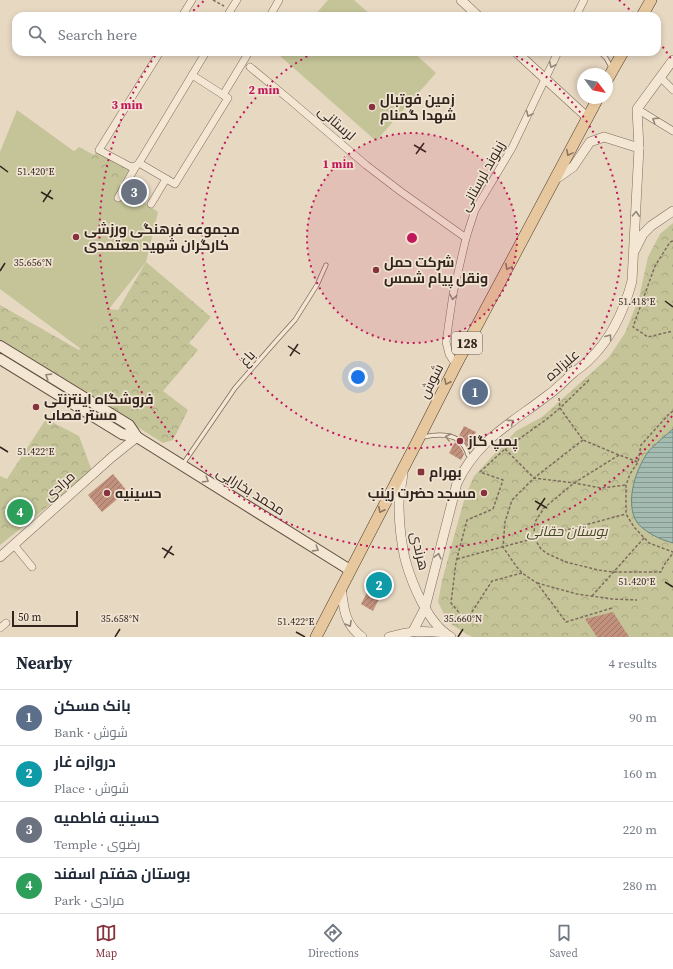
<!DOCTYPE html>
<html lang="en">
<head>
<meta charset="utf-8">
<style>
	body { margin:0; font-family:"Source Serif 4",Cairo,serif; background:#f6f6f7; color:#1f2937 }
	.compass { position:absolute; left:577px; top:68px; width:36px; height:36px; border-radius:50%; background:#fff; box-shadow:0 2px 6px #0003; rotate:122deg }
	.scale { position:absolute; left:12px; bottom:10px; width:66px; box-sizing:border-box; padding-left:4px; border:2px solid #31251e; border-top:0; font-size:11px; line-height:14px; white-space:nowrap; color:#31251e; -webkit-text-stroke:3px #f0e3d1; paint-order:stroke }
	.you { position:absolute; left:358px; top:377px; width:14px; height:14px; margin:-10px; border:3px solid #fff; border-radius:50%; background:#1a73e8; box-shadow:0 0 0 6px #1a73e833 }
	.badge { display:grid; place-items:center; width:26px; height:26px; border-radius:50%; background:#86333d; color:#fff; font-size:13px; font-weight:700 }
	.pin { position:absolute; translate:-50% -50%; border:2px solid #fff; box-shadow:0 1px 4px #0006 }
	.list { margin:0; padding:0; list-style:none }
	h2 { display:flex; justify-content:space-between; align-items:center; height:52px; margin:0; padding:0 16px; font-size:17px }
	h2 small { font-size:13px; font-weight:400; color:#747a83 }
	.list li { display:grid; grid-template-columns:26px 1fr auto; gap:12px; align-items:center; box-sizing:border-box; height:56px; padding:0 16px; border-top:1px solid #e0e1e3 }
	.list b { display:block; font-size:15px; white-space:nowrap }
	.list p { margin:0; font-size:13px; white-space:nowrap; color:#747a83 }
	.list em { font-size:13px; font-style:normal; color:#747a83 }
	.icon { flex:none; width:22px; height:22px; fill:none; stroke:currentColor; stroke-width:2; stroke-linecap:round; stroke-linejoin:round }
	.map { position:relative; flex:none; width:673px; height:637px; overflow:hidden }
	.search { position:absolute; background:#fff; box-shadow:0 2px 6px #0003; left:12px; right:12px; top:12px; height:44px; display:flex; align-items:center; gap:10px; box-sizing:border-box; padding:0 14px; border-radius:12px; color:#747a83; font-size:15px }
	.sheet { height:276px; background:#fff }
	nav { display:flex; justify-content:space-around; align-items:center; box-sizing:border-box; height:56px; border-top:1px solid #e0e1e3; background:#fff; font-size:11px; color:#747a83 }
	nav a { display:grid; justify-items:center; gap:2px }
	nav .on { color:#86333d }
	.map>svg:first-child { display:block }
</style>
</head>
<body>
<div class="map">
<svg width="673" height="637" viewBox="0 0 673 637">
	<defs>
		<pattern id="park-crowns" width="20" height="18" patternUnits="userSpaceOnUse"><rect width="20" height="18" fill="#c4c498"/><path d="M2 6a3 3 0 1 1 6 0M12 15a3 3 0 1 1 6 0" fill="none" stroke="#a9a883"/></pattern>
		<pattern id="water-rules" width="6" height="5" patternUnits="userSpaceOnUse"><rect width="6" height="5" fill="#a4bbb1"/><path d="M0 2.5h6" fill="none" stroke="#86988f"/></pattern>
		<pattern id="building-hatch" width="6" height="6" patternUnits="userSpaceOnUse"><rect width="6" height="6" fill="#c1917d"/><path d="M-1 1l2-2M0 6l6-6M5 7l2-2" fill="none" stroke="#9d7666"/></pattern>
	</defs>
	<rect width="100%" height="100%" fill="#e7d8c2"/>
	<!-- grass -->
	<g fill="#c4c498">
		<polygon points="328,0 354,0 372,16 314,16"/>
		<polygon points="282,52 413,52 436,73 376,141 279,55"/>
		<polygon points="17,110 158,212 146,262 109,309 81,349 0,289 0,152"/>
	</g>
	<!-- park -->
	<g fill="url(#park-crowns)">
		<polygon points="79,147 94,155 96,152 130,170 120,184 102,175 73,152"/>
		<polygon points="673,223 673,637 472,637 452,625 446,618 438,602 442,581 453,540 465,497 474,476 516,431 542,417 609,357 625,333 639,298 648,257 660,234"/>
		<polygon points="146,262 211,317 189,343 198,350 163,391 188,410 173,440 163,443 0,341 0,305 79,350 109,309 118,310"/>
		<polygon points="46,419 79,436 92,471 0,545 0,476 7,479"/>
	</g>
	<!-- water -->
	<path fill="url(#water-rules)" stroke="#6c877e" d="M673,429V543C661,540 641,531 635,519C626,499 636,469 648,452C653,446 666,435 673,429Z"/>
	<!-- building -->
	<g fill="url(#building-hatch)">
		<polygon points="131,184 143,191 138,200 126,193"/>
		<polygon points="473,380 486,386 477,405 464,399"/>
		<polygon points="464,426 476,432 468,447 463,440 459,436"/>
		<polygon points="455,442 461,448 464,454 461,460 449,453"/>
		<polygon points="113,474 127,491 102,512 88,495"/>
		<polygon points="378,571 390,577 373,611 361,604"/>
		<polygon points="613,612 629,637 597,637 585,619"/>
	</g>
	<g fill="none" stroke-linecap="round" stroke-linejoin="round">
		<defs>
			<g id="service">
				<polyline points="600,52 606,58 611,67"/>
				<path d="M423,437C437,434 456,433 464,446C466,449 467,452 468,455"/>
				<polyline points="183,464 235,388 277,340 295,320 317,285 326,265"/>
			</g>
			<g id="minor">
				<polyline points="182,16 192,0"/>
				<polyline points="227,16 237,0"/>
				<polyline points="270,16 279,0"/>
				<polyline points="576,16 584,0"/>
				<polyline points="160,52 99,150 131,167 136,166 139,163 175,184 228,98 192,75"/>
				<polyline points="250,67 290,100 366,165 400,191 466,238"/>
				<polyline points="660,77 673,90"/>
				<polyline points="223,95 249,52"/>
				<polyline points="637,109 673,131"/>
				<polyline points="139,163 206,52"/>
				<polyline points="118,198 136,166"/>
				<polyline points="151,204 166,179"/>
				<polyline points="456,365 449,354 446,342 453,294 466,238 475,210 512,148 558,52"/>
				<polyline points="14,545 32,567"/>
				<polyline points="0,628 6,623"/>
			</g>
			<g id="tertiary">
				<polyline points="461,0 478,16"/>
				<polyline points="516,52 588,118"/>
				<polyline points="556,179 573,167 590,142 604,137 639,148"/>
				<polyline points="635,250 643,234 651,226 673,211"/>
				<path d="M403,473C402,483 399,494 399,504C399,522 401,541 405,559C412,584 428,624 451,637"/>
				<polyline points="0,557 112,457 137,437"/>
				<path d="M341,588C344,608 344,624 362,637"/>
				<path d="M413,631L425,608L457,483C478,439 512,423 548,395C557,389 564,381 573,373C578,369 584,365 589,360C612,338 624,311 632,281L639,148L637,109L673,60"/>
				<path d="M389,637C410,631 423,630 445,633"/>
			</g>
			<g id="secondary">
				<polyline points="0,346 129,425 137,437"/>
				<polyline points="0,359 122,434 137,437 350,570"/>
			</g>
			<g id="primary">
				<polyline points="642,16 651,0"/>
				<polyline points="607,80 623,52"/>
				<polyline points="316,637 419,438 456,365 598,98"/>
			</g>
		</defs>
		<!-- service casing -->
		<use href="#service" stroke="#7f6a5c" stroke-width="5"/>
		<!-- minor casing -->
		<use href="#minor" stroke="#7f6a5c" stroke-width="8"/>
		<!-- tertiary casing -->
		<use href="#tertiary" stroke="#7f6a5c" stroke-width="10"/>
		<!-- secondary casing -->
		<use href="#secondary" stroke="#614c3f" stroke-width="12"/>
		<!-- primary casing -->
		<use href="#primary" stroke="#4d3a2f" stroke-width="12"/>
		<!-- path -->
		<g stroke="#7f6a5c" stroke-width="1.5" stroke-dasharray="3 2" stroke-linecap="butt">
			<polyline points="213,0 224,6"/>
			<polyline points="673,241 670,242 655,266 633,327 648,337 673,331"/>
			<polyline points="559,398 560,408 583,440 619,455 638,462"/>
			<polyline points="673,411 669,414 641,445 638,462 630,474 626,485 626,514 634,527 649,543 673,552"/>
			<polyline points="501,440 505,449 534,478 574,483 601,488 626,485"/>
			<polyline points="583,440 534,478 512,500 505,522 503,547 516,566 522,573 537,583 566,622 612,608"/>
			<polyline points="619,455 574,483 544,508 535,522 534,532 534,538 541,549 548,554 566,562 598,570 613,572 661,572 664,565 673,553"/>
			<polyline points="457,559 626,514"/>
			<polyline points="522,573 492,581 466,621 451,603 456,562 467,520 493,509 503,480 480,472 505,449 547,419 560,408 590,379"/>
			<polyline points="537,583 577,594 612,599 637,600"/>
			<polyline points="592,596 644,538"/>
		</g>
		<!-- service -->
		<use href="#service" stroke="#f3e7d4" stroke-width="3.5"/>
		<!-- minor -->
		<use href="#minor" stroke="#f3e7d4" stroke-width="7"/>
		<!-- tertiary -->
		<use href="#tertiary" stroke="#f3e7d4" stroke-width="9"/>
		<!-- secondary -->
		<use href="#secondary" stroke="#f3e7d4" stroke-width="10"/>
		<!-- primary -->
		<use href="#primary" stroke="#e7c89e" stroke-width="11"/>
	</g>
	<!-- one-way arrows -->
	<defs><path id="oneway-chevron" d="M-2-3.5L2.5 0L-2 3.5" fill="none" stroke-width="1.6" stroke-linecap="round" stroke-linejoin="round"/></defs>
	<g stroke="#928679">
		<use href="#oneway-chevron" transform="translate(552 65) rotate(116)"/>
		<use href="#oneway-chevron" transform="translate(529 114) rotate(115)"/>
		<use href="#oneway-chevron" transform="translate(655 120) rotate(-148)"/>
		<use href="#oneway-chevron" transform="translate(636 214) rotate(-87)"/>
		<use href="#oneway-chevron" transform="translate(453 297) rotate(100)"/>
		<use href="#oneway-chevron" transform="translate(609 337) rotate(-54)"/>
		<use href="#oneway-chevron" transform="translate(48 376) rotate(-148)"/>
		<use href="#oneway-chevron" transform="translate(511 422) rotate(-36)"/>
		<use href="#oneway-chevron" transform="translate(448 437) rotate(-166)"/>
		<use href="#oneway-chevron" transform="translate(206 480) rotate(32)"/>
		<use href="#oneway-chevron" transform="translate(316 549) rotate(32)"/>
		<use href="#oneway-chevron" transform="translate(438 556) rotate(-76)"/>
		<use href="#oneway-chevron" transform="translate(349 624) rotate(60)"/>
	</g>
	<g stroke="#8c765e">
		<use href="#oneway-chevron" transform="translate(569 153) rotate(118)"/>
		<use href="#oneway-chevron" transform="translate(508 267) rotate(118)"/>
		<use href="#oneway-chevron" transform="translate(447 382) rotate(117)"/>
		<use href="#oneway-chevron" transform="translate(381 510) rotate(117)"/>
	</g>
	<!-- ticks -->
	<path fill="none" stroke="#31251e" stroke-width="1.5" d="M414,145L426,152M416,154L424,143M0,166L8,172M41,192L53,199M43,202L51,190M0,271L5,263M665,301L673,307M288,346L300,354M290,356L298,344M0,447L8,452M535,501L547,508M537,510L545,498M162,548L174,555M164,558L172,546M665,582L673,587M296,632L305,637M115,637L120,629M458,637L463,629"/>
	<!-- distance rings -->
	<circle cx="412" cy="238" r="105" fill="#c2185b" fill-opacity=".12"/>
	<g fill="none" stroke="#c2185b" stroke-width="2" stroke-dasharray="2 4">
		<circle cx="412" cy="238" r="105"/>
		<path d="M511 53A210 210 0 1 1 313 53"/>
		<path d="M672 416A315 315 0 1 1 157 53M189 15A315 315 0 0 1 205 0M619 0A315 315 0 0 1 635 15M659 42A315 315 0 0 1 672 60"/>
	</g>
	<!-- markers -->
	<g fill="#86333d" stroke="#f0e3d1" stroke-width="1.5">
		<circle cx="372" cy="107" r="4"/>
		<circle cx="76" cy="237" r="4"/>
		<circle cx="376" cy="270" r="4"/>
		<circle cx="36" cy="407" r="4"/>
		<circle cx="460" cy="441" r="4"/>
		<rect x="417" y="468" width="8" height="8" rx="2"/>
		<circle cx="107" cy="493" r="4"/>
		<circle cx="484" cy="493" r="4"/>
	</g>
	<g text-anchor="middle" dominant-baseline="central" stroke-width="3.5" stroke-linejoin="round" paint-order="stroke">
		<!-- shield labels -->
		<rect fill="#f0e3d1" stroke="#6a5e54" stroke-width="1" x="452" y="332" width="30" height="22" rx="3"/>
		<g font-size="13" font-weight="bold" fill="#31251e">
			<text x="467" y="343">128</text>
		</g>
		<!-- poi labels -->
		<g font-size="14" font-weight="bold" fill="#31251e" stroke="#f0e3d1" text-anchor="start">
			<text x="380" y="99">زمین فوتبال<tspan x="380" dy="16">شهدا گمنام</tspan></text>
			<text x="84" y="229">مجموعه فرهنگی ورزشی<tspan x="84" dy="16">کارگران شهید معتمدی</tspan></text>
			<text x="384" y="262">شرکت حمل<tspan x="384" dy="16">ونقل پیام شمس</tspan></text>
			<text x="44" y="399">فروشگاه اینترنتی<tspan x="44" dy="16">مستر قصاب</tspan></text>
			<text x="468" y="441">پمپ گاز</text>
			<text x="429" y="472">بهرام</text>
			<text x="115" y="493">حسینیه</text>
			<text x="476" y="493" text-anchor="end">مسجد حضرت زینب</text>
		</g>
		<!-- street labels -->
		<g font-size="14" fill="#31251e" stroke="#f0e3d1">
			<text transform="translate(337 123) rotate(41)">لرستانی</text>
			<text transform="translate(482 176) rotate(-61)">زینوند لرستانی</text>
			<text transform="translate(247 358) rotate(-49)">باغ</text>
			<text transform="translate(562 365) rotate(-41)">علیزاده</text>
			<text transform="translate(431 381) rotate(-63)">شوش</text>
			<text transform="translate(59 486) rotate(-42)">مرادی</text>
			<text transform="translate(251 491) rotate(32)">محمد بخارایی</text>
			<text transform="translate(420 551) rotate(77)">هرندی</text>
		</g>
		<!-- park labels -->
		<g font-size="14" font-style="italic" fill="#464b27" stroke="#f0e3d1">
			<text x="567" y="531">بوستان حقانی</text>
		</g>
	</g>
	<g font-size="10" text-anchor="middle" fill="#31251e" stroke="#f0e3d1" stroke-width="3.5" stroke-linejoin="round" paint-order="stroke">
		<text x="36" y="175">51.420°E</text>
		<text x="33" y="266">35.656°N</text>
		<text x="637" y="305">51.418°E</text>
		<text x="36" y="455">51.422°E</text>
		<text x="637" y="585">51.420°E</text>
		<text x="120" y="622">35.658°N</text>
		<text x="463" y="622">35.660°N</text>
		<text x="296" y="625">51.422°E</text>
	</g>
	<circle cx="412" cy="238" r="6" fill="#c2185b" stroke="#f0e3d1" stroke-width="2"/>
	<g font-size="12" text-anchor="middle" font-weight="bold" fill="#c2185b" stroke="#f0e3d1" stroke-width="3.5" stroke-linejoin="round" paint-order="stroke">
		<text x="264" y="94">2 min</text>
		<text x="127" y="109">3 min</text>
		<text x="338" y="168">1 min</text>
	</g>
</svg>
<svg class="compass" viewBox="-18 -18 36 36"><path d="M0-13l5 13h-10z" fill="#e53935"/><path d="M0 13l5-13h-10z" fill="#747a83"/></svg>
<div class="scale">50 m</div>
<div class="you"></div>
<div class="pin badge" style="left:475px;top:392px;background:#5c6f8a">1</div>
<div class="pin badge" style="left:379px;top:585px;background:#0f9aa8">2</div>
<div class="pin badge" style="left:134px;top:192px;background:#6b7280">3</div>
<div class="pin badge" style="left:20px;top:512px;background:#2e9e5b">4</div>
<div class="search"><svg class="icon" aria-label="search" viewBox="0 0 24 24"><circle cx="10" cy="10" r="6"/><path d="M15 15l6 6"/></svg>Search here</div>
</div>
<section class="sheet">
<h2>Nearby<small>4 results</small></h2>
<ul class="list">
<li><span class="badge" style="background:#5c6f8a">1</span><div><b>بانک مسکن</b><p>Bank · شوش</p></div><em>90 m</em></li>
<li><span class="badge" style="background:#0f9aa8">2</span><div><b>دروازه غار</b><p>Place · شوش</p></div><em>160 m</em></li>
<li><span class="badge" style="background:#6b7280">3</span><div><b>حسینیه فاطمیه</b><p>Temple · رضوی</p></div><em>220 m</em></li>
<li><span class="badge" style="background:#2e9e5b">4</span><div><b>بوستان هفتم اسفند</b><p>Park · مرادی</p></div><em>280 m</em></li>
</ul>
</section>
<nav>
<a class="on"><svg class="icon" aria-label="map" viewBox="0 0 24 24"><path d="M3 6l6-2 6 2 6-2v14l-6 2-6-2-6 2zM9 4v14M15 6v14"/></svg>Map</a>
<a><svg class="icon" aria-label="directions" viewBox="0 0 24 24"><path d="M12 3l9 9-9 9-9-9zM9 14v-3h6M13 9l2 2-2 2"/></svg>Directions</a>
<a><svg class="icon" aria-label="saved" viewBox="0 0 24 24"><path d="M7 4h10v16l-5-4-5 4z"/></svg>Saved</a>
</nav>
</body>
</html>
